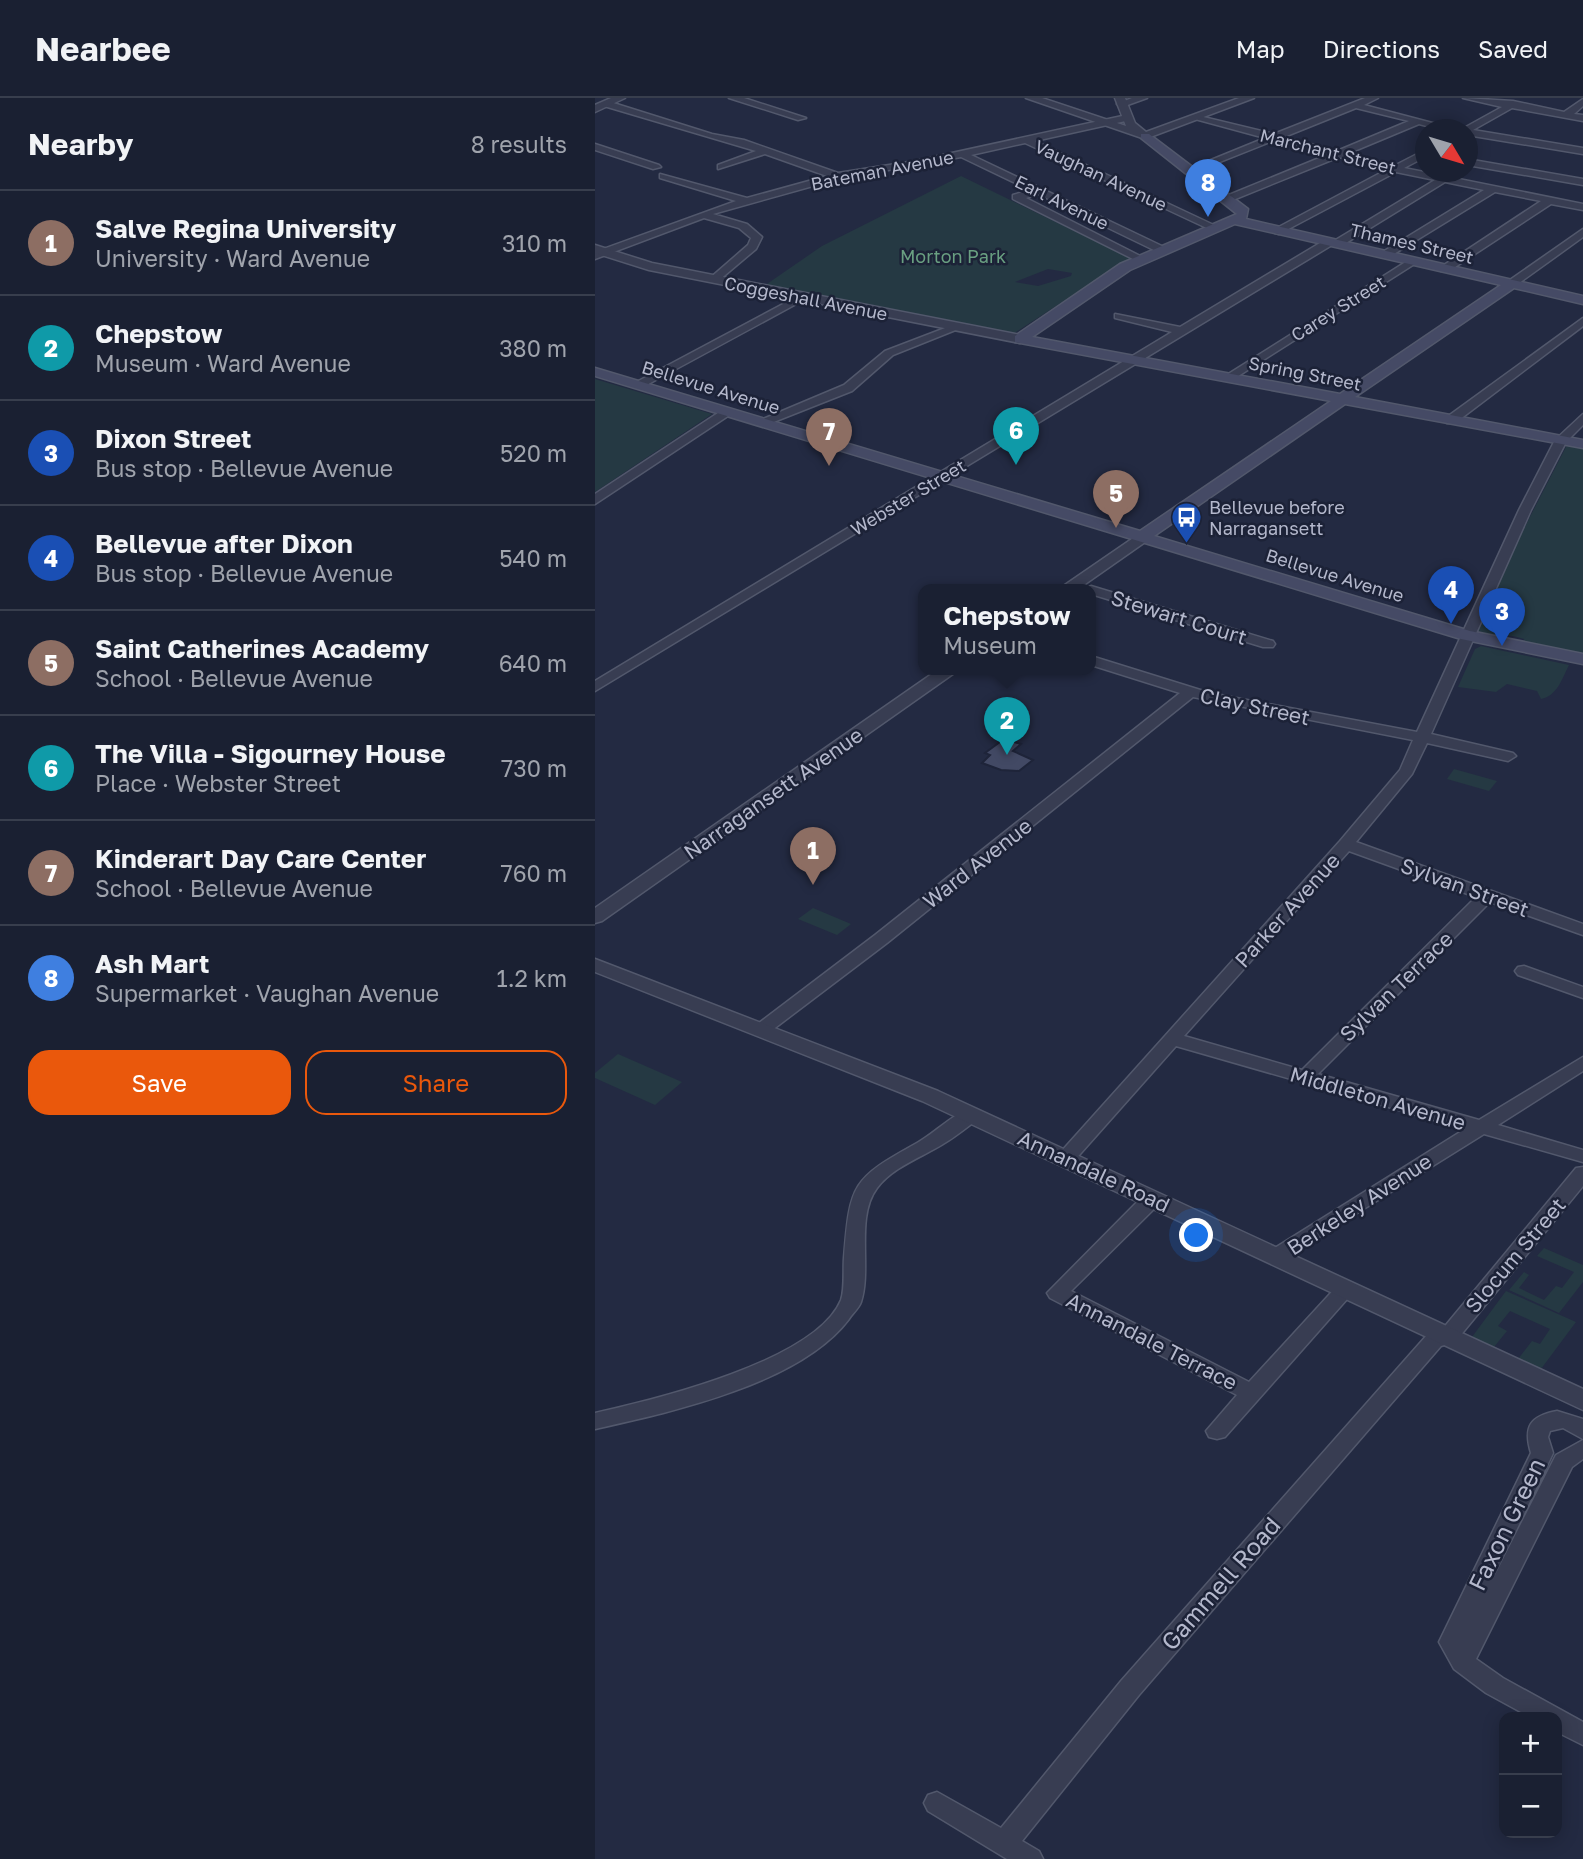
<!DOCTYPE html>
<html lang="en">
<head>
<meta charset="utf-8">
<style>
	body { margin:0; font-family:"Golos Text",sans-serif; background:#23283a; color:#f1f3f6 }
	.controls { position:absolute; right:21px; bottom:21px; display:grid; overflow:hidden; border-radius:14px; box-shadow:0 4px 18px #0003 }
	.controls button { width:63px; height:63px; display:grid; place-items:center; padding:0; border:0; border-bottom:2px solid #383e4d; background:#1a2032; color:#f1f3f6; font:35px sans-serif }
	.compass { position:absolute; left:820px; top:21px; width:63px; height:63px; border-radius:50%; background:#1a2032; box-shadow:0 4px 18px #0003; rotate:128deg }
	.you { position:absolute; left:602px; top:1138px; width:24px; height:24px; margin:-18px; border:5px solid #fff; border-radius:50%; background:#1a73e8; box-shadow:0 0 0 10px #1a73e833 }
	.badge { display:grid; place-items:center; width:46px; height:46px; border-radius:50%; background:#ea580c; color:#fff; font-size:23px; font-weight:700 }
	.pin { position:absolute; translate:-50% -58px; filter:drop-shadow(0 2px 4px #0008) }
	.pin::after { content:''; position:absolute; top:37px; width:24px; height:21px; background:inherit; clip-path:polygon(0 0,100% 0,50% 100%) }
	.popup { position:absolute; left:323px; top:486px; width:178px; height:91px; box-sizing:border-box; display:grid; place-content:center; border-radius:14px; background:#1a2032; filter:drop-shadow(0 2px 5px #0005); font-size:23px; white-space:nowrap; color:#9fa3ac }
	.popup b { font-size:26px; color:#f1f3f6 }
	.popup::after { content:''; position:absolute; left:50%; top:100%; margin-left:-14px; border:14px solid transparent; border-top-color:#1a2032 }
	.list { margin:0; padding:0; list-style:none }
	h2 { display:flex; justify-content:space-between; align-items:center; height:91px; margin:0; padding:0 28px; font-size:30px }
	h2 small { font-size:23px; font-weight:400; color:#9fa3ac }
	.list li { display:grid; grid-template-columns:46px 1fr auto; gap:21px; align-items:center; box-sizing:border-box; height:105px; padding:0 28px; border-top:2px solid #383e4d }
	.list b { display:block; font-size:26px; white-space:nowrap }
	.list p { margin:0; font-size:23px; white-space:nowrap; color:#9fa3ac }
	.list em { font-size:23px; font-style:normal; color:#9fa3ac }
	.actions { display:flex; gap:14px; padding:21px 28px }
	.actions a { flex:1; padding:16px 0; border:2px solid #ea580c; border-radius:21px; text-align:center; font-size:24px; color:#ea580c }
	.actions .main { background:#ea580c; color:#fff }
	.map { position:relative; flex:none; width:988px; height:1761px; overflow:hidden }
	header { display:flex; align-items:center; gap:42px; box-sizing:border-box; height:98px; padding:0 35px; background:#1a2032; border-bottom:2px solid #383e4d }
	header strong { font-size:33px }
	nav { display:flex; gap:38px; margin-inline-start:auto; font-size:24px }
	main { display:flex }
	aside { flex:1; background:#1a2032 }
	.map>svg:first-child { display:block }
</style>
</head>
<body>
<header>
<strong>Nearbee</strong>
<nav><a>Map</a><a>Directions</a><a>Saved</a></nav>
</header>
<main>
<aside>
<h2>Nearby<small>8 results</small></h2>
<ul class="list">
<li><span class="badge" style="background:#8d6e63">1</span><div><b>Salve Regina University</b><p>University · Ward Avenue</p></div><em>310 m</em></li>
<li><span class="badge" style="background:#0f9aa8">2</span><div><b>Chepstow</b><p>Museum · Ward Avenue</p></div><em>380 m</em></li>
<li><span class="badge" style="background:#1a4fb4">3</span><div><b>Dixon Street</b><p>Bus stop · Bellevue Avenue</p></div><em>520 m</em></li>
<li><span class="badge" style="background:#1a4fb4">4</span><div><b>Bellevue after Dixon</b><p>Bus stop · Bellevue Avenue</p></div><em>540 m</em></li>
<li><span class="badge" style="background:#8d6e63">5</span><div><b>Saint Catherines Academy</b><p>School · Bellevue Avenue</p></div><em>640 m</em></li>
<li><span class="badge" style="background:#0f9aa8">6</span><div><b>The Villa - Sigourney House</b><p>Place · Webster Street</p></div><em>730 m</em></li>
<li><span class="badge" style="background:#8d6e63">7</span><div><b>Kinderart Day Care Center</b><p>School · Bellevue Avenue</p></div><em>760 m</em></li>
<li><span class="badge" style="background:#3f7fe0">8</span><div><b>Ash Mart</b><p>Supermarket · Vaughan Avenue</p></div><em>1.2 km</em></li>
</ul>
<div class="actions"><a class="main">Save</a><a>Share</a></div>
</aside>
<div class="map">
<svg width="988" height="1761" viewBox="0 0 988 1761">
	<rect width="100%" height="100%" fill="#232a42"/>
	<!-- green -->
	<g fill="#253943" fill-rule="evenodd">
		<path d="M366,78L535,160L418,236L169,188L227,148ZM453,171L477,175L476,178L443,188L420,184Z"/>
		<polygon points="0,281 117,316 0,394"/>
		<path d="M972,347L988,350V558L930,544L929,541C913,535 899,539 883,533L921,446Z"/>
		<path d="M886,548L974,567C967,581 962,598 946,601L942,593L912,586L901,594L863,589L880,551Z"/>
		<polygon points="859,671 902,683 894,693 852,681"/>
		<polygon points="218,810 256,826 242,837 203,821"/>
		<polygon points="23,956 87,984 60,1007 0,980 0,975"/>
		<polygon points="949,1150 988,1167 988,1184 964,1215 914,1192 929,1174 934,1177 924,1190 949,1202 961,1188 967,1190 979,1174 942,1158"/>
		<polygon points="911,1193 981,1224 946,1271 923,1261 937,1243 945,1246 955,1231 915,1213 903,1228 912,1233 899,1249 877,1239"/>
	</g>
	<!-- building -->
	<polygon fill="#424964" stroke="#1e2439" stroke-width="2" points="409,641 426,646 418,653 438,662 424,673 406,672 387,665 395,657 390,655"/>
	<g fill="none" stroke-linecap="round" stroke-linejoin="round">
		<defs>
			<g id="minor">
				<polygon points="134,0 149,0 211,20 203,22"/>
				<polygon points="537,0 552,0 527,9 522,6"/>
				<path d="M770,0H783L769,7L864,32H847L824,26L752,56L799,68L830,52V59L809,70L988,106V112L956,106L854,173H846V169L946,103L900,94L794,159H786V155L889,92L850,84L746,148L737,147L0,593V583L577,234L520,220V216L585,229L730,142L739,143L840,82L801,74L684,136L680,135V131L791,72L744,59L633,104L628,101L629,99L734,56L680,42L597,75L589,73L670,40L600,21V17L679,36ZM761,10L814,23L742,53L689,39Z"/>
				<polygon points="868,0 918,3 969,14 988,1 988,8 979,16 988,17 988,23 917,10 878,32 988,50 988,56 872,37 872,32 869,30 907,9"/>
				<polygon points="12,3 117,36 149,42 243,75 320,63 532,17 537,20 535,22 440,43 625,130 616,132 430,45 376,57 571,150 571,154 563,154 443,96 431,100 551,161 542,163 418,101 418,97 435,92 366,59 243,81 118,116 152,126 167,139 161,151 123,183 114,181 153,147 156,140 144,130 109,120 0,161 0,154 141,103 65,80 65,76 152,100 232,78 170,56 123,71 123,67 161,53 9,8 7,6"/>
				<polygon points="0,46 64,67 66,69 58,71 0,52"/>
				<polygon points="872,61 988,81 988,87 872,67"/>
				<polygon points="988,131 988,139 920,188 912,188 912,184"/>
				<polygon points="817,160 822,163 821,165 637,282 627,280"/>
				<polygon points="205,197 214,199 46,290 36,287"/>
				<polygon points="988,220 988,228 860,325 852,325 852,319"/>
				<polygon points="358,227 368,229 298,257 257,293 171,327 161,324 249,287 290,253"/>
				<polygon points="129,311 139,314 0,406 0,396"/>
				<path d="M988,316V327L971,344L936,412L836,636L918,655L921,658L913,663L832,645L817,676L761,744L988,826V837L895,804L723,976L884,1022L988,959V973L903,1027L988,1052V1064L889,1036L682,1165L675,1163L672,1158L675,1153L870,1031L581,948L478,1064H464L461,1060L464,1056L745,743L805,672L818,642L598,599L292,845L172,936H160L157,932L160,928L280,837L585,595L496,567V558L615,595L822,634L924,412L960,342ZM754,753L881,799L707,972L589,938Z"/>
				<polygon points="496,488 678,543 680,546 678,549 668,549 496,496 496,491 490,491"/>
				<polygon points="929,868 988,889 988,900 923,877 920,873 923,869"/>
				<path d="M376,1011L385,1017L383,1021C371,1030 360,1039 348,1046C327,1059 298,1069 282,1090C260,1119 277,1171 266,1204C264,1210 257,1216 254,1221C205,1286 76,1314 0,1331V1315C59,1302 221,1263 246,1202C250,1191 248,1172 249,1160C255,1085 257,1081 322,1045C340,1035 357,1016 376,1011Z"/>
				<polygon points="988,1069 988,1088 860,1244 846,1248 544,1597 427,1743 444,1753 448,1761 412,1761 333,1713 329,1705 333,1697 342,1694 406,1730 526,1583 832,1237 846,1233 981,1070"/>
				<polygon points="557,1094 564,1096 567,1101 564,1106 476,1193 654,1284 744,1186 758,1186 761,1191 630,1339 622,1341 614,1339 611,1333 642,1297 455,1200 452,1195 550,1096"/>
				<path d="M962,1313L988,1321V1341L968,1330L955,1333L953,1339L958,1355L897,1483L961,1357L988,1342V1361L977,1369L881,1561L908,1580L988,1624V1647L962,1634V1619H935L891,1595L859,1571L844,1544L936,1355C928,1329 935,1318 962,1313Z"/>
			</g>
			<g id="tertiary">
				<polygon points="16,0 30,0 0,14 0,7"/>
				<polygon points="431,0 447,0 531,28 520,0 530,0 540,25 551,34 644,0 659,0 550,41"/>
				<polygon points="0,147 57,165 425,237 432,241 425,245 54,172 0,155"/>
				<polygon points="547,434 555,439 553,442 483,491 464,491"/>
				<polygon points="344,571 365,571 7,823 0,825 0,810"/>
				<polygon points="0,861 343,993 988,1291 988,1312 327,1003 0,874"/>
			</g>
			<path id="secondary" d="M546,36H554L653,111L651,121L988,198V206L919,190L760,299L988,342V350L750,306L559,438L875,533L988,556V566L866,541L0,278V270L545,433L736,303L420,244V238L525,166L642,116L546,40ZM640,126L906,187L745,296L437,239L535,172Z"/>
		</defs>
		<!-- minor casing -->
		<use href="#minor" stroke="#52586c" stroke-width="3"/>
		<!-- tertiary casing -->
		<use href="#tertiary" stroke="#52586c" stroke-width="3"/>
		<!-- secondary casing -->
		<use href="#secondary" stroke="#52586c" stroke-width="3"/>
		<!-- minor -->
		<use href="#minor" fill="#383d52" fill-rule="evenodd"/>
		<!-- tertiary -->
		<use href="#tertiary" fill="#383d52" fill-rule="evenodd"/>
		<!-- secondary -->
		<use href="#secondary" fill="#454a65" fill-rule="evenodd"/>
	</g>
	<!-- icons -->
	<defs>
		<symbol id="bus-pin" viewBox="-11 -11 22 30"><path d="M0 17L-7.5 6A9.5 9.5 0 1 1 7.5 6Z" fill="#1a4fb4" stroke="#1c2237"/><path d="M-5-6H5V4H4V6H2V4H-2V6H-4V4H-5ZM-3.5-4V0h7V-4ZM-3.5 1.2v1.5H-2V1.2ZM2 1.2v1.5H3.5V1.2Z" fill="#fff"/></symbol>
	</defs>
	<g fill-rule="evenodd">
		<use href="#bus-pin" x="574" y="402" width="35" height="47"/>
	</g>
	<g text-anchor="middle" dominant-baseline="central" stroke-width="5" stroke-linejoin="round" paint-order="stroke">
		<!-- far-street labels -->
		<g font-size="18" fill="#b4b8cc" stroke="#1c2237">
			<text transform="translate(733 53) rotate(14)">Marchant Street</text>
			<text transform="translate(287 72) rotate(-11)">Bateman Avenue</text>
			<text transform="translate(506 77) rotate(25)">Vaughan Avenue</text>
			<text transform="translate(467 104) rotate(26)">Earl Avenue</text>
			<text transform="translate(817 145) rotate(13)">Thames Street</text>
			<text transform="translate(211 200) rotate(11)">Coggeshall Avenue</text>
			<text transform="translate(743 210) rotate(-32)">Carey Street</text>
			<text transform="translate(710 275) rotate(11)">Spring Street</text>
			<text transform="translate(116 289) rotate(17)">Bellevue Avenue</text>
			<text transform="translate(313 399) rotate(-31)">Webster Street</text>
			<text transform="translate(740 477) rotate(17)">Bellevue Avenue</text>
		</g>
		<!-- far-park labels -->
		<g font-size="18" fill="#699f81" stroke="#1c2237">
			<text x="358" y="158">Morton Park</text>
		</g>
		<!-- far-poi labels -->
		<g font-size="18" fill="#b4b8cc" stroke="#1c2237" text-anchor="start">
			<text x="614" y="409">Bellevue before<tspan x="614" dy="21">Narragansett</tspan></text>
		</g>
		<!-- street labels -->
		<g font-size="21" fill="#b4b8cc" stroke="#1c2237">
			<text transform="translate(584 519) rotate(17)">Stewart Court</text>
			<text transform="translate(660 608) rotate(12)">Clay Street</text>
			<text transform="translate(178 695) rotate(-35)">Narragansett Avenue</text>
			<text transform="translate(382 765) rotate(-38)">Ward Avenue</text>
			<text transform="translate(870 789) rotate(20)">Sylvan Street</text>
			<text transform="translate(692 812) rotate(-48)">Parker Avenue</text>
			<text transform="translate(801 888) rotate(-44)">Sylvan Terrace</text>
			<text transform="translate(783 1000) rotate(16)">Middleton Avenue</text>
			<text transform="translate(499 1073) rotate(25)">Annandale Road</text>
			<text transform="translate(764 1106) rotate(-33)">Berkeley Avenue</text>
			<text transform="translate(920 1157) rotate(-50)">Slocum Street</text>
			<text transform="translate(557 1243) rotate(27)">Annandale Terrace</text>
		</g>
		<!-- near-street labels -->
		<g font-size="24" fill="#b4b8cc" stroke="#1c2237">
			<text transform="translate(911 1426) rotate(-64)">Faxon Green</text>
			<text transform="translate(625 1485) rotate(-49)">Gammell Road</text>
		</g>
	</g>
</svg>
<div class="controls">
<button>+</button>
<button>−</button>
</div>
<svg class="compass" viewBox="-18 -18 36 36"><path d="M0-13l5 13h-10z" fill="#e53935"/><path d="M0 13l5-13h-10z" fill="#9fa3ac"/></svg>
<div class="you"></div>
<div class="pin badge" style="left:218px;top:787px;background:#8d6e63">1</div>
<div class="pin badge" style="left:412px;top:657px;background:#0f9aa8">2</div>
<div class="popup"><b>Chepstow</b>Museum</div>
<div class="pin badge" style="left:907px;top:548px;background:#1a4fb4">3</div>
<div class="pin badge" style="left:856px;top:526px;background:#1a4fb4">4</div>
<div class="pin badge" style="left:521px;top:430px;background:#8d6e63">5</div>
<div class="pin badge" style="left:421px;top:367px;background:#0f9aa8">6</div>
<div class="pin badge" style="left:234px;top:368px;background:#8d6e63">7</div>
<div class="pin badge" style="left:613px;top:119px;background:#3f7fe0">8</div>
</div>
</main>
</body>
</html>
